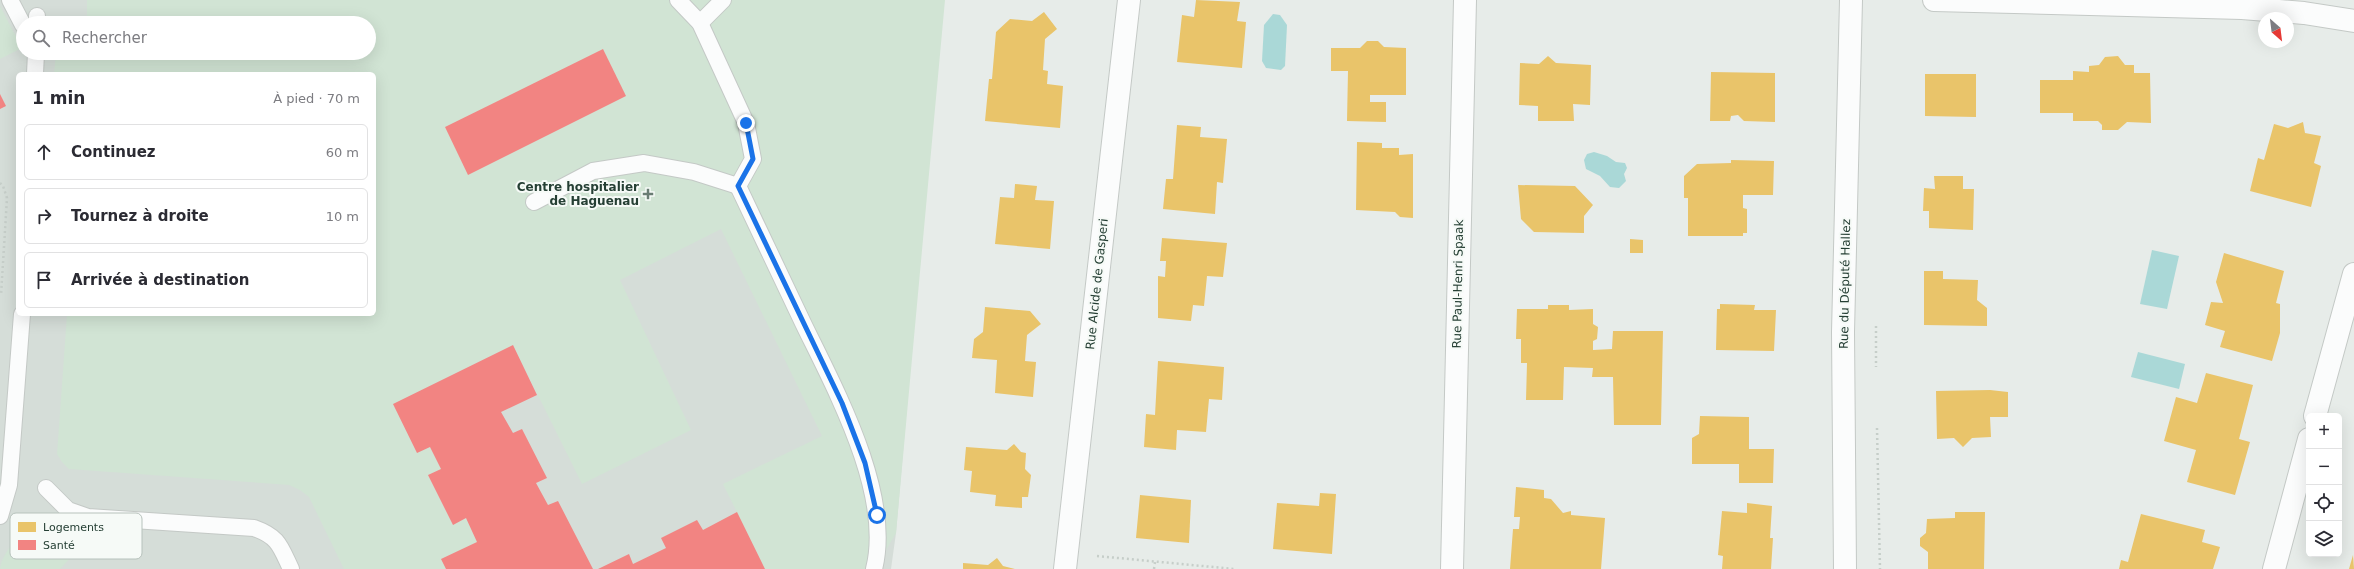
<!DOCTYPE html>
<html lang="fr">
<head>
<meta charset="utf-8">
<style>
	body { margin:0; font-family:"DejaVu Sans",sans-serif; background:#f7f7f7; color:#2b2b33 }
	.controls { position:absolute; right:12px; bottom:12px; display:grid; overflow:hidden; border-radius:6px; box-shadow:0 4px 16px #0002 }
	.controls button { width:36px; height:36px; display:grid; place-items:center; padding:0; border:0; border-bottom:1px solid #e1e1e2; background:#fff; color:#2b2b33; font:20px sans-serif }
	.compass { position:absolute; left:2258px; top:12px; width:36px; height:36px; border-radius:50%; background:#fff; box-shadow:0 4px 16px #0002; rotate:152deg }
	.stop { position:absolute; width:12px; height:12px; margin:-9px; border:3px solid #1a73e8; border-radius:50%; background:#fff }
	.stop.end { background:#1a73e8; border-color:#fff; box-shadow:0 1px 4px #0008 }
	.list { margin:0; padding:0; list-style:none }
	h2 { display:flex; justify-content:space-between; align-items:center; height:52px; margin:0; padding:0 16px; font-size:17px }
	h2 small { font-size:13px; font-weight:400; color:#7c7c81 }
	.list li { display:grid; grid-template-columns:26px 1fr auto; gap:12px; align-items:center; box-sizing:border-box; height:56px; margin:0 8px 8px; padding:0 8px; border:1px solid #e1e1e2; border-radius:6px }
	.list b { display:block; font-size:15px; white-space:nowrap }
	.list em { font-size:13px; font-style:normal; color:#7c7c81 }
	.icon { flex:none; width:22px; height:22px; fill:none; stroke:currentColor; stroke-width:2; stroke-linecap:round; stroke-linejoin:round }
	.map { position:relative; flex:none; width:2354px; height:569px; overflow:hidden }
	.search { position:absolute; background:#fff; box-shadow:0 4px 16px #0002; left:16px; top:16px; width:360px; height:44px; display:flex; align-items:center; gap:10px; box-sizing:border-box; padding:0 14px; border-radius:22px; color:#7c7c81; font-size:15px }
	.panel { position:absolute; background:#fff; box-shadow:0 4px 16px #0002; left:16px; top:72px; width:360px; height:244px; border-radius:6px }
	.map>svg:first-child { display:block }
</style>
</head>
<body>
<div class="map">
<svg width="2354" height="569" viewBox="0 0 2354 569">
	<rect width="100%" height="100%" fill="#e7ece9"/>
	<!-- built -->
	<path fill="#d5ddd8" fill-rule="evenodd" d="M0,0H942L896,533L891,569H0ZM23,23H369V53H23ZM18,74H374V314H18Z"/>
	<!-- green -->
	<g fill="#d1e4d4">
		<polygon points="87,0 945,0 896,533 875,569 765,569 723,484 822,436 721,229 620,280 691,430 582,484 513,345 393,404 417,453 430,447 441,469 428,475 453,525 466,518 477,542 441,559 446,569 344,569 309,497 300,490 289,485 69,469 62,462 57,454 67,314 374,314 374,74 54,74 56,53 369,53 369,23 87,23"/>
		<polygon points="0,6 22,48 0,59"/>
		<path d="M28,529L81,532L79,549L60,569H0C0,558 18,533 28,529Z"/>
	</g>
	<!-- water -->
	<g fill="#aad8d7">
		<polygon points="1273,14 1280,15 1287,25 1285,66 1281,70 1266,68 1262,61 1264,25"/>
		<polygon points="1594,152 1607,156 1616,162 1625,163 1627,168 1624,174 1626,181 1619,188 1610,187 1600,176 1586,169 1584,160 1587,154"/>
		<polygon points="2152,250 2179,256 2167,309 2140,304"/>
		<polygon points="2138,352 2185,364 2179,389 2131,377"/>
	</g>
	<!-- homes -->
	<g fill="#e9c46a">
		<polygon points="1196,0 1240,2 1237,21 1246,22 1242,68 1177,62 1182,15 1194,17"/>
		<polygon points="1044,12 1057,29 1045,39 1043,70 1048,71 1047,84 1063,86 1060,128 985,121 989,79 992,79 996,32 1010,19 1032,21"/>
		<polygon points="1367,41 1378,41 1384,47 1406,48 1406,95 1370,95 1370,102 1386,102 1386,122 1347,121 1348,71 1331,71 1331,48 1360,48"/>
		<polygon points="1548,56 1556,63 1591,65 1590,105 1573,104 1574,121 1538,121 1538,106 1519,105 1520,63 1539,64"/>
		<polygon points="2118,56 2125,65 2134,65 2134,73 2150,73 2151,123 2127,122 2118,130 2102,130 2102,125 2098,121 2073,121 2073,113 2040,113 2040,80 2073,80 2073,71 2089,72 2089,66 2099,65 2105,57"/>
		<polygon points="1711,72 1775,73 1775,122 1744,121 1738,115 1731,116 1730,121 1710,121"/>
		<polygon points="1925,74 1976,74 1976,117 1925,116"/>
		<polygon points="2303,122 2305,133 2321,136 2314,163 2321,166 2311,207 2250,191 2258,158 2264,160 2274,124 2288,128"/>
		<polygon points="1177,125 1201,127 1200,137 1227,139 1223,183 1217,182 1215,214 1163,209 1166,179 1173,179"/>
		<polygon points="1357,142 1382,143 1382,148 1399,148 1399,155 1413,154 1413,218 1400,217 1395,212 1356,210"/>
		<polygon points="1731,160 1774,161 1773,195 1743,195 1743,208 1747,209 1747,233 1743,233 1743,236 1688,236 1688,198 1684,198 1684,176 1697,164 1731,163"/>
		<polygon points="1934,176 1963,176 1963,189 1974,189 1973,230 1929,228 1929,211 1923,211 1924,188 1935,189"/>
		<polygon points="1015,184 1037,186 1035,200 1054,201 1050,249 995,244 1000,197 1014,198"/>
		<polygon points="1518,185 1575,186 1593,205 1584,216 1584,233 1534,232 1521,219"/>
		<polygon points="1162,238 1227,243 1223,277 1207,276 1204,306 1193,305 1191,321 1158,318 1158,276 1165,277 1166,261 1160,261"/>
		<polygon points="1630,239 1643,240 1643,253 1630,253"/>
		<polygon points="2224,253 2284,271 2276,303 2280,304 2280,333 2272,361 2220,347 2225,331 2205,325 2211,302 2223,303 2216,282"/>
		<polygon points="1924,271 1943,271 1943,279 1978,280 1977,300 1987,308 1987,326 1924,325"/>
		<polygon points="1720,304 1755,305 1754,310 1776,310 1774,351 1716,350 1717,309 1720,309"/>
		<polygon points="1548,305 1569,305 1569,310 1593,309 1593,324 1598,327 1597,339 1593,341 1593,350 1612,349 1613,331 1663,331 1661,425 1614,425 1613,377 1592,377 1593,368 1564,367 1563,400 1526,400 1527,363 1521,363 1521,339 1516,339 1517,309 1548,309"/>
		<polygon points="985,307 1030,311 1041,324 1027,335 1025,361 1036,362 1033,397 995,393 997,360 972,358 974,339 983,332"/>
		<polygon points="1158,361 1224,367 1222,400 1209,399 1206,432 1177,430 1176,450 1144,447 1146,414 1155,415"/>
		<polygon points="2206,373 2253,385 2239,439 2250,442 2235,495 2187,482 2196,450 2164,441 2176,397 2197,403"/>
		<polygon points="1990,390 2008,392 2008,417 1990,417 1991,437 1972,438 1963,447 1954,438 1937,439 1936,391"/>
		<polygon points="1700,416 1749,417 1749,449 1774,449 1773,483 1739,483 1739,464 1692,464 1692,438 1699,434"/>
		<polygon points="1014,444 1021,452 1026,453 1025,469 1031,475 1028,497 1022,497 1022,508 995,506 996,495 970,492 972,471 964,470 966,447 1007,450"/>
		<polygon points="1516,487 1544,490 1544,498 1551,499 1563,513 1571,511 1571,515 1605,518 1601,569 1510,569 1513,529 1519,529 1520,517 1514,517"/>
		<polygon points="1320,493 1336,494 1332,554 1273,549 1277,503 1319,506"/>
		<polygon points="1140,495 1191,500 1189,543 1136,538"/>
		<polygon points="1747,503 1772,506 1770,538 1773,538 1771,569 1722,569 1723,556 1718,555 1722,511 1747,513"/>
		<polygon points="1955,512 1985,512 1984,569 1928,569 1928,552 1920,546 1920,538 1926,533 1927,519 1955,518"/>
		<polygon points="2141,514 2205,530 2202,542 2220,547 2213,569 2119,569 2121,560 2128,562"/>
		<polygon points="2353,555 2354,569 2349,569"/>
		<polygon points="997,558 1003,566 1015,569 963,569 963,563 988,565"/>
	</g>
	<!-- health -->
	<g fill="#f28482">
		<polygon points="603,49 626,96 468,175 445,127"/>
		<polygon points="0,94 6,106 0,109"/>
		<polygon points="513,345 537,395 501,412 513,433 522,429 547,478 536,483 548,505 558,501 593,569 446,569 441,559 477,542 466,518 453,525 428,475 441,469 430,447 417,453 393,404"/>
		<polygon points="737,512 765,569 598,569 629,554 633,564 666,548 661,538 697,520 703,530"/>
	</g>
	<g fill="none" stroke-linecap="round" stroke-linejoin="round">
		<defs>
			<g id="service">
				<polyline points="10,0 23,25"/>
				<path d="M678,0L700,23L746,123L753,159L738,186C760,232 781,277 803,323C835,389 893,494 874,569"/>
				<polyline points="37,23 37,16"/>
				<polyline points="700,23 723,0"/>
				<polyline points="35,74 36,53"/>
				<polyline points="534,202 593,171 644,163 694,172 738,186"/>
				<path d="M46,488L68,510L88,517L254,528C279,537 280,546 291,569"/>
				<polyline points="0,516 9,485 22,314"/>
			</g>
			<g id="minor">
				<polyline points="1934,0 2242,8 2304,13 2354,21"/>
				<polyline points="2315,416 2354,274"/>
				<polyline points="1065,569 1129,0"/>
				<polyline points="1452,569 1465,0"/>
				<polyline points="1845,569 1843,332 1851,0"/>
				<polyline points="2274,569 2309,439"/>
			</g>
		</defs>
		<!-- service casing -->
		<use href="#service" stroke="#c4c9c6" stroke-width="18"/>
		<!-- minor casing -->
		<use href="#minor" stroke="#c4c9c6" stroke-width="24"/>
		<!-- path -->
		<g stroke="#c6cec9" stroke-width="2.5" stroke-dasharray="2 3" stroke-linecap="butt">
			<polyline points="0,183 3,186 7,198 1,295"/>
			<polyline points="1876,326 1876,367"/>
			<polyline points="1877,428 1880,569"/>
			<polyline points="1097,556 1234,569"/>
			<polyline points="1154,569 1155,562"/>
		</g>
		<!-- service -->
		<use href="#service" stroke="#fbfcfc" stroke-width="16"/>
		<!-- minor -->
		<use href="#minor" stroke="#fbfcfc" stroke-width="22"/>
	</g>
	<g fill="none" stroke-linecap="round" stroke-linejoin="round">
		<!-- route -->
		<polyline stroke="#1a73e8" stroke-width="5" points="746,123 753,159 738,186 842,403 865,463 877,515"/>
	</g>
	<!-- markers -->
	<path fill="#697c73" stroke="#f6faf7" stroke-width="1.5" d="M646 188h4v4h4v4h-4v4h-4v-4h-4v-4h4z"/>
	<g text-anchor="middle" dominant-baseline="central" stroke-width="4" stroke-linejoin="round" paint-order="stroke">
		<!-- poi labels -->
		<g font-size="12" font-weight="bold" fill="#253f34" stroke="#f6faf7" text-anchor="end">
			<text x="639" y="187">Centre hospitalier<tspan x="639" dy="14">de Haguenau</tspan></text>
		</g>
		<!-- street labels -->
		<g font-size="12" fill="#253f34" stroke="#f6faf7">
			<text transform="translate(1097 284) rotate(-84)">Rue Alcide de Gasperi</text>
			<text transform="translate(1458 284) rotate(-89)">Rue Paul-Henri Spaak</text>
			<text transform="translate(1845 284) rotate(-89)">Rue du Député Hallez</text>
		</g>
	</g>
	<!-- legend -->
	<rect x="10" y="513" width="132" height="46" rx="6" fill="#f6faf7" stroke="#b7c2bc" stroke-width="1"/>
	<rect x="18" y="522" width="18" height="10" fill="#e9c46a"/>
	<rect x="18" y="540" width="18" height="10" fill="#f28482"/>
	<g font-size="11" fill="#253f34">
		<text x="43" y="531">Logements</text>
		<text x="43" y="549">Santé</text>
	</g>
</svg>
<div class="controls">
<button>+</button>
<button>−</button>
<button><svg class="icon" aria-label="locate" viewBox="0 0 24 24"><circle cx="12" cy="12" r="6"/><path d="M12 2v4M12 18v4M2 12h4M18 12h4"/></svg></button>
<button><svg class="icon" aria-label="layers" viewBox="0 0 24 24"><path d="M12 4l9 5-9 5-9-5zM3 14l9 5 9-5"/></svg></button>
</div>
<svg class="compass" viewBox="-18 -18 36 36"><path d="M0-13l5 13h-10z" fill="#e53935"/><path d="M0 13l5-13h-10z" fill="#7c7c81"/></svg>
<div class="stop" style="left:877px;top:515px"></div>
<div class="stop end" style="left:746px;top:123px"></div>
<div class="search"><svg class="icon" aria-label="search" viewBox="0 0 24 24"><circle cx="10" cy="10" r="6"/><path d="M15 15l6 6"/></svg>Rechercher</div>
<section class="panel">
<h2>1 min<small>À pied · 70 m</small></h2>
<ul class="list">
<li><svg class="icon" aria-label="ahead" viewBox="0 0 24 24"><path d="M12 20V5M6 11l6-6 6 6"/></svg><div><b>Continuez</b></div><em>60 m</em></li>
<li><svg class="icon" aria-label="right" viewBox="0 0 24 24"><path d="M7 20v-9h11M14 6l5 5-5 5"/></svg><div><b>Tournez à droite</b></div><em>10 m</em></li>
<li><svg class="icon" aria-label="arrive" viewBox="0 0 24 24"><path d="M6 21V4h12l-3 4 3 4H6"/></svg><div><b>Arrivée à destination</b></div></li>
</ul>
</section>
</div>
</body>
</html>
